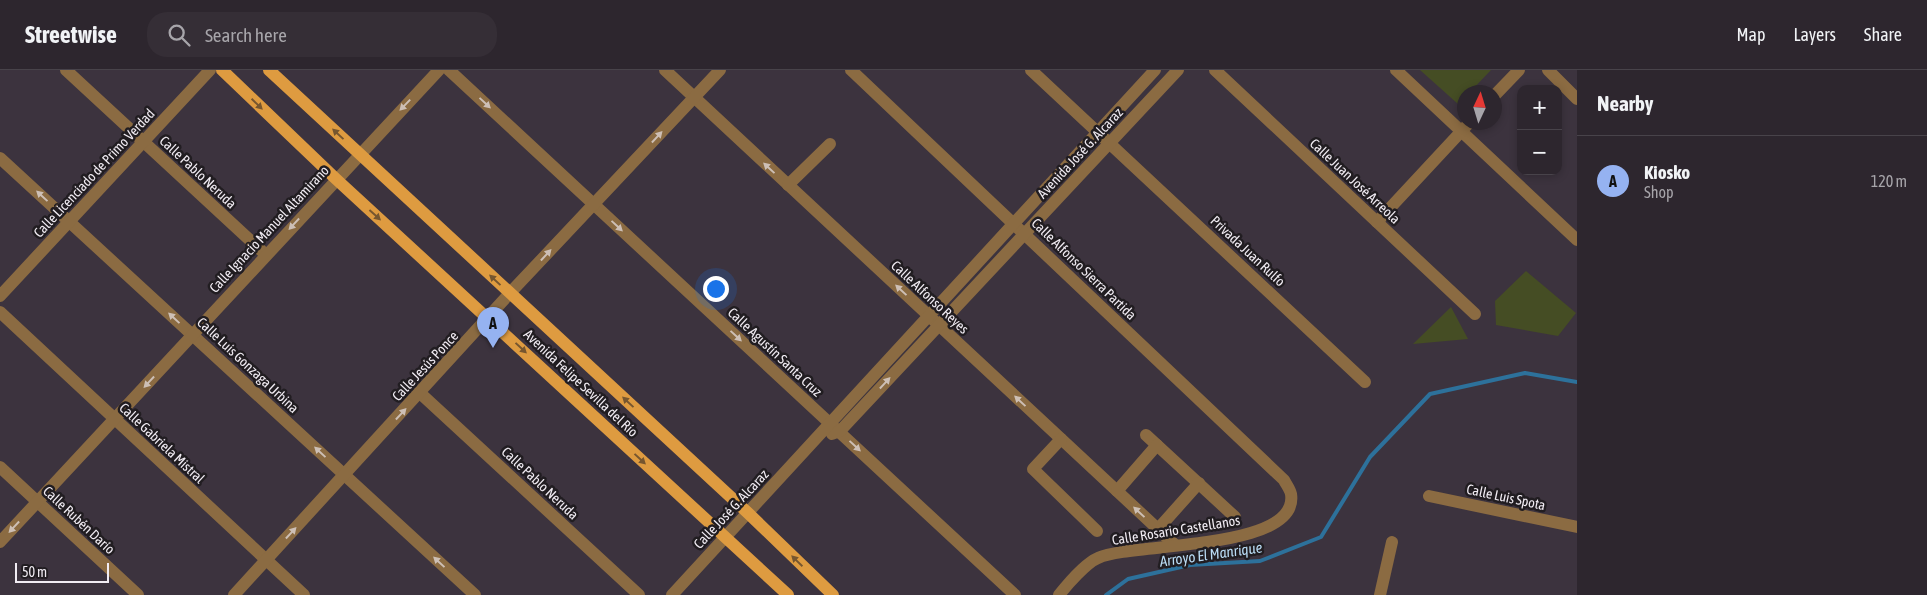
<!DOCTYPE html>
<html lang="en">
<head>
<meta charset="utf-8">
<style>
	body { margin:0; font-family:"Asap Condensed",sans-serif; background:#352e36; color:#f1f3f6 }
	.controls { position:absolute; right:15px; top:15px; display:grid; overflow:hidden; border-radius:10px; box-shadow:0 2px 8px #0003 }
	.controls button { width:45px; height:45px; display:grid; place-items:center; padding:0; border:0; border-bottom:1px solid #48434a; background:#2d262e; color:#f1f3f6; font:25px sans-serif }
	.compass { position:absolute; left:1457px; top:15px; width:45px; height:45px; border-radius:50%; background:#2d262e; box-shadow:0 2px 8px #0003; rotate:4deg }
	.scale { position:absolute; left:15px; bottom:12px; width:94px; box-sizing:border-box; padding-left:5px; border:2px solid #f1ecf3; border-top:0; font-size:14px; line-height:18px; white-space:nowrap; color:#f1ecf3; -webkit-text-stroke:4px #211d21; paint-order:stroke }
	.you { position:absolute; left:715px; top:218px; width:18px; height:18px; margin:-12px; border:4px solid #fff; border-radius:50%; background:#1a73e8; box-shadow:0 0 0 8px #1a73e833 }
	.badge { display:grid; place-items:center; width:32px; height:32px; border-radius:50%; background:#95b2f1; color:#111; font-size:16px; font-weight:700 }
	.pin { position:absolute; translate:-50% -41px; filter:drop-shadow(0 1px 2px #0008) }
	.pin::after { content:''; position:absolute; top:26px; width:18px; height:15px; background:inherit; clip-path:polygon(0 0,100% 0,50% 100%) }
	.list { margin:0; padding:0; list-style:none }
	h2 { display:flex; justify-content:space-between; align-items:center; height:65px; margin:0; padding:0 20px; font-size:21px }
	h2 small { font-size:16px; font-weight:400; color:#a7a5aa }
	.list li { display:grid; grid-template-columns:32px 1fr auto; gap:15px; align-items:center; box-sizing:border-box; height:90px; padding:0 20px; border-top:1px solid #48434a }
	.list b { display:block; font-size:19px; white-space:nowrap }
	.list p { margin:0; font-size:16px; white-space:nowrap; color:#a7a5aa }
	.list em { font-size:16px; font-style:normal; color:#a7a5aa }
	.icon { flex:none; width:28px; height:28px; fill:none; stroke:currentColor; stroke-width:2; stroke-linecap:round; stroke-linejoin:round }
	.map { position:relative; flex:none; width:1577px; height:525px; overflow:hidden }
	header { display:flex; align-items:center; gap:30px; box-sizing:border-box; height:70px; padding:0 25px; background:#2d262e; border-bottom:1px solid #48434a }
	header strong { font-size:24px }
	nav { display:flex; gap:28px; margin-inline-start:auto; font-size:18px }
	.search { width:350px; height:45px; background:#352e36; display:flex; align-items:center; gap:12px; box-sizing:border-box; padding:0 18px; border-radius:20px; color:#a7a5aa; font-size:19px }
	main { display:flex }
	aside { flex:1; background:#2d262e }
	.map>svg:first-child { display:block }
</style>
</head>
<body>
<header>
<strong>Streetwise</strong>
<div class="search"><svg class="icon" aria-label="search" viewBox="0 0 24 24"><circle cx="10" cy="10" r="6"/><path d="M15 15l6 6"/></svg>Search here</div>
<nav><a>Map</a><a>Layers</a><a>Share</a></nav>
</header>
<main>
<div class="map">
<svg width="1577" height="525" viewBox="0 0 1577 525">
	<rect width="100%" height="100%" fill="#3c333e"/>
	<!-- green -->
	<g fill="#454d24">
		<polygon points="1420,0 1491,0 1470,22 1464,22 1464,28 1458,34"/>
		<polygon points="1526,201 1576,243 1558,266 1496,255 1495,231"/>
		<polygon points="1451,237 1468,269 1413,274"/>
	</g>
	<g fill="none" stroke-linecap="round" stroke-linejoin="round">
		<!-- stream -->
		<polyline stroke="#2d719b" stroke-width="4" points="1106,525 1128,509 1190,495 1260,491 1321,467 1370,387 1430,324 1525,303 1577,312"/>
		<!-- minor -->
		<g stroke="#8b6b42" stroke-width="12">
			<polyline points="66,0 266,185"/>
			<polyline points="449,0 1015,525"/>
			<polyline points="665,0 1175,475"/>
			<path d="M851,0L1284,410C1286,414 1290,419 1291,424C1300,481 1132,472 1098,488C1086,493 1067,515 1059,525"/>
			<polyline points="1031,0 1365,312"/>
			<polyline points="1215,0 1475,244"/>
			<polyline points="1396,0 1577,170"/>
			<polyline points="1548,0 1577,29"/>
			<polyline points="1494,26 1519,0"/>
			<polyline points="0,88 475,525"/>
			<polyline points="788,115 830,74"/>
			<polyline points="1377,152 1470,52"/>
			<polyline points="0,226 210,0"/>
			<polyline points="0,242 304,525"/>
			<polyline points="420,323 639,525"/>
			<polyline points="832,364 840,361 1178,0"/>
			<polyline points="1146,365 1235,447"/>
			<polyline points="1061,369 1033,399 1097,461"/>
			<polyline points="0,397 138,525"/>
			<polyline points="1117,421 1157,375"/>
			<polyline points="1429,426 1577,457"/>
			<polyline points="1158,459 1199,413"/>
			<polyline points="0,472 439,0"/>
			<polyline points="234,525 510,223 720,0"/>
			<polyline points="672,525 1155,0"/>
			<polyline points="1380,525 1392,472"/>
		</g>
		<!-- major -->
		<g stroke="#de9b40" stroke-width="12">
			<polyline points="222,0 336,109 788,525"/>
			<polyline points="269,0 748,443 833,525"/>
		</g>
	</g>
	<!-- one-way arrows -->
	<defs><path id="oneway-solid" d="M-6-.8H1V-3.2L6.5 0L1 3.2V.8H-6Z" transform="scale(1.25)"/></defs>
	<g fill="#cdbfb5">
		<use href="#oneway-solid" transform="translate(485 33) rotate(43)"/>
		<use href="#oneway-solid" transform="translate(405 35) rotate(134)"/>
		<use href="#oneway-solid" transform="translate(657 67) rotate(-47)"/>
		<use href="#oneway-solid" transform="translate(769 98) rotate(-137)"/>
		<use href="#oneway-solid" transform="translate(42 126) rotate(-137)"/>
		<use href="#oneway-solid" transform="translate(294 154) rotate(133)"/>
		<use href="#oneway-solid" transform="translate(617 156) rotate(43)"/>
		<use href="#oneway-solid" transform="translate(546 185) rotate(-47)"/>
		<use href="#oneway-solid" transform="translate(901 220) rotate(-137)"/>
		<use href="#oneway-solid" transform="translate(174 248) rotate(-137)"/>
		<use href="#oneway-solid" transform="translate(736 266) rotate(43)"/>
		<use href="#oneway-solid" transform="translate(149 312) rotate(133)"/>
		<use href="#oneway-solid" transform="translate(885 313) rotate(-47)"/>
		<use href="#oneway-solid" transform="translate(1020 331) rotate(-137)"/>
		<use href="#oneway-solid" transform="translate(401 344) rotate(-47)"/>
		<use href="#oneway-solid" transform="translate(855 376) rotate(43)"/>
		<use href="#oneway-solid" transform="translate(320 382) rotate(-137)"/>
		<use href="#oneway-solid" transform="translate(1139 442) rotate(-137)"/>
		<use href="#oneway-solid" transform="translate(14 457) rotate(133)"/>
		<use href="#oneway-solid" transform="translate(291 463) rotate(-47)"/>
		<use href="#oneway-solid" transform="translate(439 492) rotate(-137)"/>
	</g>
	<g fill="#76562f">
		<use href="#oneway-solid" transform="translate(257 34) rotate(44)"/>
		<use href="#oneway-solid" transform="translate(338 64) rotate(-137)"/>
		<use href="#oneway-solid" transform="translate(375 145) rotate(42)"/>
		<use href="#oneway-solid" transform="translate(495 210) rotate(-137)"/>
		<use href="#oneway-solid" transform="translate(521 278) rotate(43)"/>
		<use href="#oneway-solid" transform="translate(628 332) rotate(-137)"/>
		<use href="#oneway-solid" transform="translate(640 389) rotate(43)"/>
		<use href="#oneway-solid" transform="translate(797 491) rotate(-136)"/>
	</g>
	<g text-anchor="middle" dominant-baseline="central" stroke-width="5" stroke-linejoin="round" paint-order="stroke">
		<!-- street labels -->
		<g font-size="14" fill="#f1ecf3" stroke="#211d21">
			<text transform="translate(1080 83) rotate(-47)">Avenida José G. Alcaraz</text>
			<text transform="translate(198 102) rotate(43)">Calle Pablo Neruda</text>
			<text transform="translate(94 103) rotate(-47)">Calle Licenciado de Primo Verdad</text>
			<text transform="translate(1355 111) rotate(43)">Calle Juan José Arreola</text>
			<text transform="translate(269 159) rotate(-47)">Calle Ignacio Manuel Altamirano</text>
			<text transform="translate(1248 181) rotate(43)">Privada Juan Rulfo</text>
			<text transform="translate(1084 199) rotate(44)">Calle Alfonso Sierra Partida</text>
			<text transform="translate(930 227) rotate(43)">Calle Alfonso Reyes</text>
			<text transform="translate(775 282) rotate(43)">Calle Agustín Santa Cruz</text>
			<text transform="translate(248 295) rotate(43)">Calle Luis Gonzaga Urbina</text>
			<text transform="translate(425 296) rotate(-47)">Calle Jesús Ponce</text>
			<text transform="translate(581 313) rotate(43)">Avenida Felipe Sevilla del Río</text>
			<text transform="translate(162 373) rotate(43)">Calle Gabriela Mistral</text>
			<text transform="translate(540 413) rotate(43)">Calle Pablo Neruda</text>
			<text transform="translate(1506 427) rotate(12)">Calle Luis Spota</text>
			<text transform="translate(731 439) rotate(-47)">Calle José G. Alcaraz</text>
			<text transform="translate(79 450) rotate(43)">Calle Rubén Darío</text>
			<text transform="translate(1176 460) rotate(-9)">Calle Rosario Castellanos</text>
		</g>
		<!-- water labels -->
		<g font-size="15" font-style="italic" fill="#badcf5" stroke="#211d21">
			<text transform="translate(1211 484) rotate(-8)">Arroyo El Manrique</text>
		</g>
	</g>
</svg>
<div class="controls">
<button>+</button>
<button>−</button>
</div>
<svg class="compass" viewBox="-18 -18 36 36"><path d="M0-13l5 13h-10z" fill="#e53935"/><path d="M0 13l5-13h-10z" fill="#a7a5aa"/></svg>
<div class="scale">50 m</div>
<div class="you"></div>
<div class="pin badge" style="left:493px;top:278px">A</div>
</div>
<aside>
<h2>Nearby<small></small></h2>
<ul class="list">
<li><span class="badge">A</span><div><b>Kiosko</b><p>Shop</p></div><em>120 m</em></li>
</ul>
</aside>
</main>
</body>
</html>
